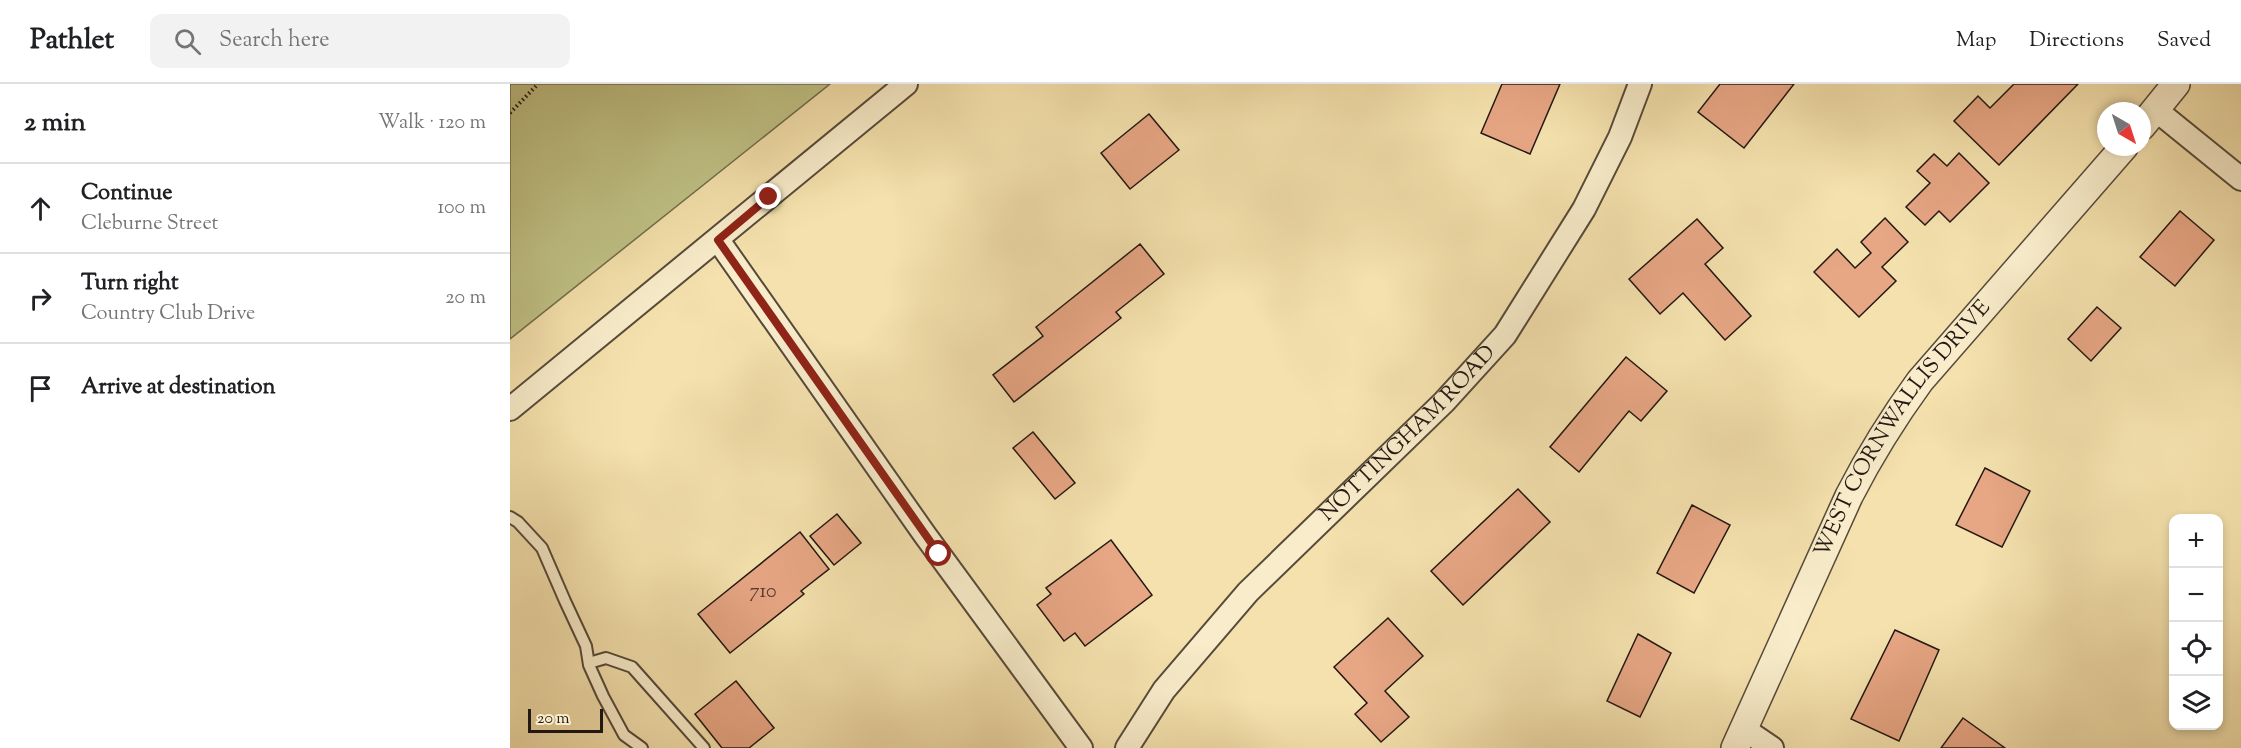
<!DOCTYPE html>
<html lang="en">
<head>
<meta charset="utf-8">
<style>
	body { margin:0; font-family:"Sorts Mill Goudy",serif; background:#f2f2f2; color:#202124 }
	.controls { position:absolute; right:18px; bottom:18px; display:grid; overflow:hidden; border-radius:12px; box-shadow:0 3px 9px #0003 }
	.controls button { width:54px; height:54px; display:grid; place-items:center; padding:0; border:0; border-bottom:2px solid #e0e0e0; background:#fff; color:#202124; font:30px sans-serif }
	.compass { position:absolute; left:1587px; top:18px; width:54px; height:54px; border-radius:50%; background:#fff; box-shadow:0 3px 9px #0003; rotate:141deg }
	.scale { position:absolute; left:18px; bottom:15px; width:75px; box-sizing:border-box; padding-left:6px; border:3px solid #231813; border-top:0; font-size:16px; line-height:21px; white-space:nowrap; color:#231813; -webkit-text-stroke:4px #f8ecca; paint-order:stroke }
	.stop { position:absolute; width:18px; height:18px; margin:-14px; border:4px solid #8f2418; border-radius:50%; background:#fff }
	.stop.end { background:#8f2418; border-color:#fff; box-shadow:0 2px 6px #0008 }
	.list { margin:0; padding:0; list-style:none }
	h2 { display:flex; justify-content:space-between; align-items:center; height:78px; margin:0; padding:0 24px; font-size:26px }
	h2 small { font-size:20px; font-weight:400; color:#757577 }
	.list li { display:grid; grid-template-columns:39px 1fr auto; gap:18px; align-items:center; box-sizing:border-box; height:90px; padding:0 24px; border-top:2px solid #e0e0e0 }
	.list b { display:block; font-size:22px; white-space:nowrap }
	.list p { margin:0; font-size:20px; white-space:nowrap; color:#757577 }
	.list em { font-size:20px; font-style:normal; color:#757577 }
	.icon { flex:none; width:33px; height:33px; fill:none; stroke:currentColor; stroke-width:2; stroke-linecap:round; stroke-linejoin:round }
	.map { position:relative; flex:none; width:1731px; height:664px; overflow:hidden }
	header { display:flex; align-items:center; gap:36px; box-sizing:border-box; height:84px; padding:0 30px; background:#fff; border-bottom:2px solid #e0e0e0 }
	header strong { font-size:28px }
	nav { display:flex; gap:33px; margin-inline-start:auto; font-size:21px }
	.search { width:420px; height:54px; background:#f2f2f2; display:flex; align-items:center; gap:15px; box-sizing:border-box; padding:0 21px; border-radius:12px; color:#757577; font-size:22px }
	main { display:flex }
	aside { flex:1; background:#fff }
	.map>svg:first-child { display:block }
</style>
</head>
<body>
<header>
<strong>Pathlet</strong>
<div class="search"><svg class="icon" aria-label="search" viewBox="0 0 24 24"><circle cx="10" cy="10" r="6"/><path d="M15 15l6 6"/></svg>Search here</div>
<nav><a>Map</a><a>Directions</a><a>Saved</a></nav>
</header>
<main>
<aside>
<h2>2 min<small>Walk · 120 m</small></h2>
<ul class="list">
<li><svg class="icon" aria-label="ahead" viewBox="0 0 24 24"><path d="M12 20V5M6 11l6-6 6 6"/></svg><div><b>Continue</b><p>Cleburne Street</p></div><em>100 m</em></li>
<li><svg class="icon" aria-label="right" viewBox="0 0 24 24"><path d="M7 20v-9h11M14 6l5 5-5 5"/></svg><div><b>Turn right</b><p>Country Club Drive</p></div><em>20 m</em></li>
<li><svg class="icon" aria-label="arrive" viewBox="0 0 24 24"><path d="M6 21V4h12l-3 4 3 4H6"/></svg><div><b>Arrive at destination</b></div></li>
</ul>
</aside>
<div class="map">
<svg width="1731" height="664" viewBox="0 0 1731 664">
	<rect width="100%" height="100%" fill="#f4e1ad"/>
	<filter id="stains"><feTurbulence type="fractalNoise" baseFrequency=".00333" numOctaves="4"/><feColorMatrix values="0 0 0 0 .2 0 0 0 0 .09 0 0 0 0 .02 0 0 0 .5 -.17"/></filter>
	<radialGradient id="worn" r=".72"><stop offset=".6" stop-color="#630" stop-opacity="0"/><stop offset="1" stop-color="#630" stop-opacity=".3"/></radialGradient>
	<!-- green -->
	<polygon fill="#c0c286" stroke="#726d4c" stroke-width="1.5" points="0,0 320,0 0,255"/>
	<!-- building -->
	<g fill="#e7a684" stroke="#231813" stroke-width="1.5">
		<polygon points="992,0 1050,0 1020,70 971,49"/>
		<polygon points="1210,0 1284,0 1234,64 1188,28"/>
		<polygon points="1504,0 1568,0 1489,81 1444,37 1468,12 1480,24"/>
		<polygon points="639,30 669,66 620,105 591,69"/>
		<polygon points="1449,69 1479,99 1440,138 1429,127 1415,141 1396,123 1420,99 1407,87 1424,70 1437,82"/>
		<polygon points="1670,127 1704,156 1665,202 1630,173"/>
		<polygon points="1375,134 1398,158 1372,183 1386,197 1349,233 1304,188 1327,165 1345,184 1361,169 1351,158"/>
		<polygon points="1187,135 1213,164 1195,180 1241,232 1215,256 1173,209 1150,230 1119,195"/>
		<polygon points="630,160 654,190 606,228 611,234 504,318 483,291 533,252 526,243"/>
		<polygon points="1587,223 1611,244 1581,277 1558,255"/>
		<polygon points="1116,273 1157,307 1131,337 1119,327 1069,388 1040,363"/>
		<polygon points="523,348 565,399 545,415 503,364"/>
		<polygon points="1475,384 1520,407 1492,463 1446,441"/>
		<polygon points="1008,405 1040,438 953,521 921,487"/>
		<polygon points="1182,421 1220,441 1184,509 1147,489"/>
		<polygon points="327,430 351,459 324,481 300,452"/>
		<polygon points="290,448 319,485 291,507 294,510 220,569 188,530"/>
		<polygon points="601,456 642,511 575,562 565,549 554,557 527,521 541,510 536,504"/>
		<polygon points="878,534 913,572 875,607 899,633 871,658 845,630 857,619 824,583"/>
		<polygon points="1385,546 1429,566 1389,657 1341,635"/>
		<polygon points="1128,550 1161,569 1130,633 1097,617"/>
		<polygon points="226,597 264,644 239,664 212,664 185,630"/>
		<polygon points="1453,634 1495,664 1431,664"/>
	</g>
	<g fill="none" stroke-linecap="round" stroke-linejoin="round">
		<defs>
			<g id="service">
				<polyline points="0,433 8,438 32,464 55,517 76,562 79,581 93,612 114,651 132,664"/>
				<polyline points="79,579 96,574 122,583 194,664"/>
			</g>
			<g id="minor">
				<polyline points="1646,26 1731,95"/>
				<polyline points="208,156 415,451 571,664"/>
				<polyline points="0,325 396,0"/>
				<polyline points="1234,645 1262,664"/>
				<path id="s1" d="M617,664L654,606L738,508L934,318L995,251L1074,125L1110,53L1130,0"/>
			</g>
			<g id="tertiary">
				<polyline points="1632,42 1666,0"/>
				<path id="s2" d="M1225,664L1339,412C1360,371 1383,334 1410,297L1614,63"/>
			</g>
		</defs>
		<!-- service casing -->
		<use href="#service" stroke="#574a3a" stroke-width="14"/>
		<!-- minor casing -->
		<use href="#minor" stroke="#574a3a" stroke-width="26"/>
		<!-- tertiary casing -->
		<use href="#tertiary" stroke="#574a3a" stroke-width="30"/>
		<!-- path -->
		<polyline stroke="#231813" stroke-width="4" stroke-dasharray="1.5 3" stroke-linecap="butt" points="0,29 28,0"/>
		<!-- service -->
		<use href="#service" stroke="#f8ecca" stroke-width="10"/>
		<!-- minor -->
		<use href="#minor" stroke="#f8ecca" stroke-width="22"/>
		<!-- tertiary -->
		<use href="#tertiary" stroke="#f8ecca" stroke-width="27"/>
	</g>
	<g fill="none" stroke-linecap="round" stroke-linejoin="round">
		<!-- route -->
		<polyline stroke="#8f2418" stroke-width="8" points="259,113 208,156 429,470"/>
	</g>
	<g text-anchor="middle" dominant-baseline="central" stroke-width="5" stroke-linejoin="round" paint-order="stroke">
		<!-- number labels -->
		<g font-size="20" fill="#543c2f">
			<text x="253" y="508">710</text>
		</g>
		<!-- street labels -->
		<g font-size="22" fill="#231813" stroke="#f8ecca">
			<text stroke="none"><textPath href="#s2" startOffset="362">WEST CORNWALLIS DRIVE</textPath></text>
			<text stroke="none"><textPath href="#s1" startOffset="423">NOTTINGHAM ROAD</textPath></text>
		</g>
	</g>
	<rect width="100%" height="100%" filter="url(#stains)"/>
	<rect width="100%" height="100%" fill="url(#worn)"/>
</svg>
<div class="controls">
<button>+</button>
<button>−</button>
<button><svg class="icon" aria-label="locate" viewBox="0 0 24 24"><circle cx="12" cy="12" r="6"/><path d="M12 2v4M12 18v4M2 12h4M18 12h4"/></svg></button>
<button><svg class="icon" aria-label="layers" viewBox="0 0 24 24"><path d="M12 4l9 5-9 5-9-5zM3 14l9 5 9-5"/></svg></button>
</div>
<svg class="compass" viewBox="-18 -18 36 36"><path d="M0-13l5 13h-10z" fill="#e53935"/><path d="M0 13l5-13h-10z" fill="#757577"/></svg>
<div class="scale">20 m</div>
<div class="stop" style="left:429px;top:470px"></div>
<div class="stop end" style="left:259px;top:113px"></div>
</div>
</main>
</body>
</html>
